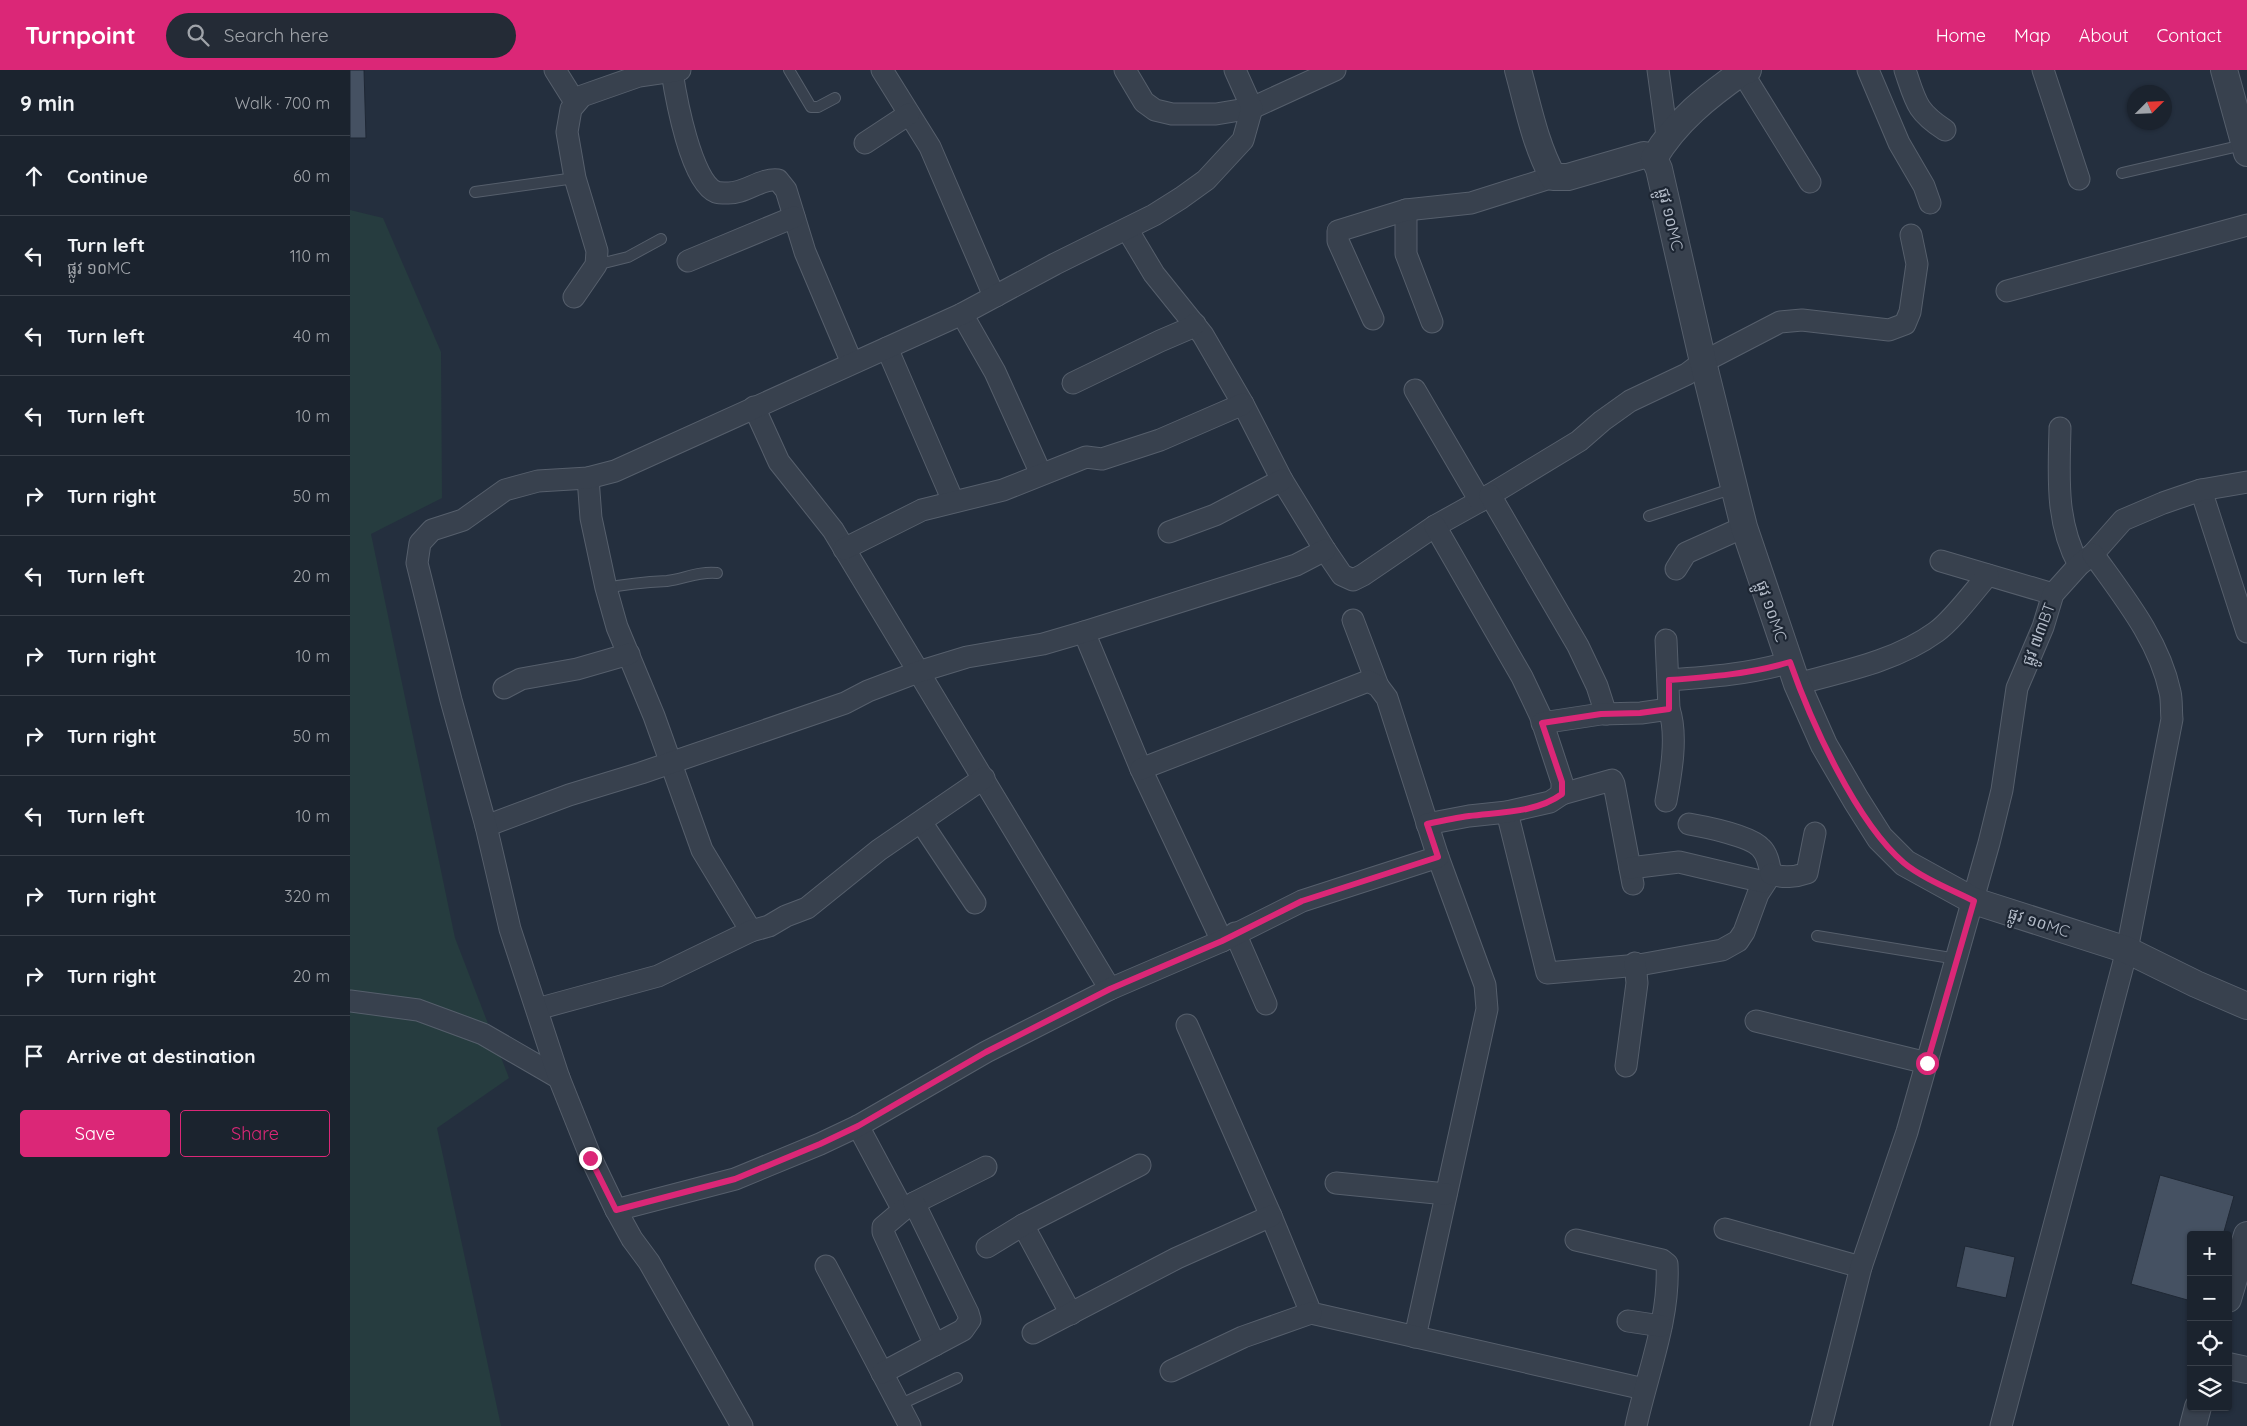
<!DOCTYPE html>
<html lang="en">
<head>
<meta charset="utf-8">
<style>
	body { margin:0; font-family:Quicksand,"Noto Sans Khmer",sans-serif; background:#242b36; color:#f1f3f6 }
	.controls { position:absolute; right:15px; bottom:15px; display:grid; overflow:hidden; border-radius:5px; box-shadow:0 1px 4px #0004 }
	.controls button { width:45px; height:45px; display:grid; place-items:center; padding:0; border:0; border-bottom:1px solid #39404a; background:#1b232e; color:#f1f3f6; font:25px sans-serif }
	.compass { position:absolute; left:1777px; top:15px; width:45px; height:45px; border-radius:50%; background:#1b232e; box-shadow:0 1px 4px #0004; rotate:66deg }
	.stop { position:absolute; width:15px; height:15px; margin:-11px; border:4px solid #db2777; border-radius:50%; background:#fff }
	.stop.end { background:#db2777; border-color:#fff; box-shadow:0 1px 5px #0008 }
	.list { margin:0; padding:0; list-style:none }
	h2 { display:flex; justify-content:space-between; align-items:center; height:65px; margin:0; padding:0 20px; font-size:21px }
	h2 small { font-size:16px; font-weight:400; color:#a0a4aa }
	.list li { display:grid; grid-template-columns:32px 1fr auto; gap:15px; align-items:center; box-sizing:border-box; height:80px; padding:0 20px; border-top:1px solid #39404a }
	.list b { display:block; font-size:19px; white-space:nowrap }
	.list p { margin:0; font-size:16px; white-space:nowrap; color:#a0a4aa }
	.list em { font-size:16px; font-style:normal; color:#a0a4aa }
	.actions { display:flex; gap:10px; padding:15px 20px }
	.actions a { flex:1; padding:11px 0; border:1px solid #db2777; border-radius:5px; text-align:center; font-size:18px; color:#db2777 }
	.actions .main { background:#db2777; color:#fff }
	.icon { flex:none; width:28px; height:28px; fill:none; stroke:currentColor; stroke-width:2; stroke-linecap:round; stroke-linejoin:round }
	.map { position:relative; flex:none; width:1897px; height:1356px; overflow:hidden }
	header { display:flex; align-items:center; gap:30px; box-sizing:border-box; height:70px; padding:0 25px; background:#db2777; color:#fff }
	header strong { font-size:24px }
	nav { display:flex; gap:28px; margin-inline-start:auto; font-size:18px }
	.search { width:350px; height:45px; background:#242b36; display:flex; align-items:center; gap:12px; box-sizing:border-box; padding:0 18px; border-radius:28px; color:#a0a4aa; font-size:19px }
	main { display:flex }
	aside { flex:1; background:#1b232e }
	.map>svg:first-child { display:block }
</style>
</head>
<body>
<header>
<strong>Turnpoint</strong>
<div class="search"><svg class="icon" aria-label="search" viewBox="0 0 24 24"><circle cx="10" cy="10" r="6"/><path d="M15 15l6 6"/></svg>Search here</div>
<nav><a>Home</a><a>Map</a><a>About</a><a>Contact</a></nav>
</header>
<main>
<aside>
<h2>9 min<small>Walk · 700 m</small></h2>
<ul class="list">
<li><svg class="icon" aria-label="ahead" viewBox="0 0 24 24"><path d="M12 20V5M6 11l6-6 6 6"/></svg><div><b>Continue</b></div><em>60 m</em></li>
<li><svg class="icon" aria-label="left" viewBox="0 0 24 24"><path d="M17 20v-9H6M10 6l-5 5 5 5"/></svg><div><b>Turn left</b><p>ផ្លូវ ១០MC</p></div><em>110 m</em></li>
<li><svg class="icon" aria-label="left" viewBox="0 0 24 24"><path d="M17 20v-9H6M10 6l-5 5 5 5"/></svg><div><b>Turn left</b></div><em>40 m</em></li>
<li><svg class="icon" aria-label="left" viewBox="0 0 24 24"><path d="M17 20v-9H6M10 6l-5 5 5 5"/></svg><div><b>Turn left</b></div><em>10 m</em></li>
<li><svg class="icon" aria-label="right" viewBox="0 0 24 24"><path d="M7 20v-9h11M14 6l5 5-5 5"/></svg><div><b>Turn right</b></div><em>50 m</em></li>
<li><svg class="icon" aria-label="left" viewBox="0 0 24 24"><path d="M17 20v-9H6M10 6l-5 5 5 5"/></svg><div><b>Turn left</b></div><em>20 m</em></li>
<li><svg class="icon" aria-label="right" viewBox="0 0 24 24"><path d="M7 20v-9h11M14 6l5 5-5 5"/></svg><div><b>Turn right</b></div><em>10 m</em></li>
<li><svg class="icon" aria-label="right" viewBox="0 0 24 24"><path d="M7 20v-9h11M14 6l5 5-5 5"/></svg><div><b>Turn right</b></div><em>50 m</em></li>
<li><svg class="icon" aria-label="left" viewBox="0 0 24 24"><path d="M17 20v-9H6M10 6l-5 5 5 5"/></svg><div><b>Turn left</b></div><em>10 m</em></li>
<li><svg class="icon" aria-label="right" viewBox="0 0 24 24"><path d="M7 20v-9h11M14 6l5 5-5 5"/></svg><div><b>Turn right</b></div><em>320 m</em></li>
<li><svg class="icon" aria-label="right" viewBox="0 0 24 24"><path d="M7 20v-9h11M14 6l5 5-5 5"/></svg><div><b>Turn right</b></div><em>20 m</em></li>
<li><svg class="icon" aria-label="arrive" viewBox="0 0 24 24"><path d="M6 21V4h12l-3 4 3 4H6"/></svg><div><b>Arrive at destination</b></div></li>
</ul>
<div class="actions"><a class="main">Save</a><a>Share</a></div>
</aside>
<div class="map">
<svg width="1897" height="1356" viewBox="0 0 1897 1356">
	<rect width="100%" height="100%" fill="#242f3e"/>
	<!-- green -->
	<polygon fill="#263c3f" points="0,140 33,148 91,282 92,428 21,464 105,868 159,1008 87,1058 151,1356 0,1356"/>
	<!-- building -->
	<g fill="#455162" stroke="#1f2835">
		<polygon points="0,0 14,0 16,68 0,68"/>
		<polygon points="1810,1105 1884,1126 1873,1165 1841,1165 1841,1231 1781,1214"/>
		<polygon points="1615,1176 1665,1187 1656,1228 1606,1217"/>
	</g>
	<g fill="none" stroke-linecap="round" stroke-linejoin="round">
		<defs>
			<g id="service">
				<polyline points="439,0 461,37 468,37 485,28"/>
				<polyline points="1772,103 1893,75"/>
				<polyline points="125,122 225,108"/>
				<polyline points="246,195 278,187 311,169"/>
				<polyline points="1299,446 1384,418"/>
				<path d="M256,518C276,514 297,512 317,511C334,509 349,501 367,503"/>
				<polyline points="1467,866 1607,889"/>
				<polyline points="549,1335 607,1308"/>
			</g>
			<g id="minor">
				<polyline points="205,0 225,32"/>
				<polyline points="532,0 580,77 641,219 646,226"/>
				<polyline points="775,0 794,32 805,40 822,44 866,44 902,38 985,0"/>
				<polyline points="1308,0 1317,66"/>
				<polyline points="1518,0 1549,73 1574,116 1580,133"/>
				<path d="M1555,0C1566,32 1566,41 1595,60"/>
				<polyline points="1693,0 1729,109"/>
				<path d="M322,2C326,28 341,112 366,122C369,123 374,123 377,123C395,124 410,108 428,110L436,120L455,182L502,293"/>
				<polyline points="1392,2 1460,112"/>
				<polyline points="515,73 559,44"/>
				<polyline points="1056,140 1056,184 1082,252"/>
				<polyline points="777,159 804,204 853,265 893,334 932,410 975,480 992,505 1003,510 1013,505 1085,456 1130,431 1229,371 1252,351 1280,331 1337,304 1353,292 1430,252 1452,250 1539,260 1555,254 1560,242 1567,194 1561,165"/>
				<polyline points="338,191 444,147"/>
				<polyline points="1657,221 1897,155"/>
				<polyline points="224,227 246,195 247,181 225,108 217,62 221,39 232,26 289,6 330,0"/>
				<polyline points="612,244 645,302 691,404"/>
				<polyline points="1023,249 988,171 988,161 1056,140 1121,133 1203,107"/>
				<polyline points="537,278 603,431"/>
				<polyline points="723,313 810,271 838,259 845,254"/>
				<polyline points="1065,320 1130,431"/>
				<polyline points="404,337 429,392 483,460 760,919"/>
				<path d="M1710,358C1709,405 1705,452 1729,495"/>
				<polyline points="238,408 241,448 256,518 267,557 304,646 352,780 401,861"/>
				<polyline points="1851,420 1897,562"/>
				<polyline points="1140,425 1228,576 1247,616 1256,644"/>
				<polyline points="1085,456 1172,607 1190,645 1212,712 1212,724"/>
				<polyline points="819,462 865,445 932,410"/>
				<polyline points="494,479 572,440 653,420 736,387 752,389 810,370 893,334"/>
				<polyline points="1591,491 1703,524"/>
				<polyline points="1326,499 1336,483 1394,457"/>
				<polyline points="1003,550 1028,616"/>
				<polyline points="734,562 791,699 872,871"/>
				<path d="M1319,610C1360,607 1400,604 1440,592"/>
				<path d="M1447,614C1495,601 1546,591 1586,562C1602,551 1624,521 1638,505"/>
				<polyline points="154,618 171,609 227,599 279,584"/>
				<polyline points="1192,653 1251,644 1291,643 1319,639"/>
				<polyline points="791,699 1018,611 1028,616 1037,628 1088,787 1135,915 1137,939 1065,1267"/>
				<path d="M1316,731C1321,704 1328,665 1319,639L1316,570"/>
				<polyline points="1157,742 1197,903 1289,895 1372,880 1388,871 1394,862 1408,824 1421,804"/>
				<polyline points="571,752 625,833"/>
				<polyline points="1077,754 1119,746 1157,742 1200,732 1212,724 1262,710 1264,714 1283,814"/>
				<path d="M1339,754C1356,757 1401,766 1411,778C1418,785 1419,794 1421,804"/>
				<polyline points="136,756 219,725 291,703 495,633 518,621 568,602 617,587 693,574 734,562 946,495 975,480"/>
				<polyline points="1280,798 1329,792 1414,812"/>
				<path d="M1421,804C1432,808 1446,807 1457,803L1465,763"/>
				<polyline points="885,863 916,934"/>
				<polyline points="0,931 68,940 133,964 209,1008"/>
				<polyline points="187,939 308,906 401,861 419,856 436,846 457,838 529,780 634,708"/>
				<polyline points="1406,951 1577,993"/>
				<polyline points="837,955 921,1146 961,1243 1294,1319"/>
				<polyline points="1276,996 1287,913 1285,893"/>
				<polyline points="508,1056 553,1140 564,1133 636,1097"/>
				<polyline points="986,1113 1096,1124"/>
				<polyline points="266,1140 385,1109 470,1074 508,1056 636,982 760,919 872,871 952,831 1088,787"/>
				<polyline points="553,1140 533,1157 533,1162 585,1275"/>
				<polyline points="673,1155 721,1244"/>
				<polyline points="1375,1159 1511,1197"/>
				<path d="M1226,1170L1312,1190L1317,1194C1320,1249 1297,1304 1286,1356"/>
				<polyline points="637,1177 673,1155 790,1095"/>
				<polyline points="476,1196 560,1356"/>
				<polyline points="1278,1251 1311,1256"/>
				<polyline points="683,1263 827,1188 921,1146"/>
				<polyline points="821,1301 893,1267 961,1243"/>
				<polyline points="532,1303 613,1260 620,1250 618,1243 564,1133"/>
				<polyline points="392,1356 299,1192 282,1169 266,1140 241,1088 209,1008 160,859 136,756 101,630 67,493 70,473 82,460 113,450 155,420 188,411 238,408 265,401 612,244 705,194 804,145 831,128 856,110 893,70 902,38 885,0"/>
				<polyline points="1471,1356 1511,1197 1557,1062 1639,773 1652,720 1667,618 1693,557 1703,524 1729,495 1743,484 1773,450 1813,433 1851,420 1897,412"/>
				<path d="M1651,1356L1777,880L1822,649C1821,640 1822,630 1820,622C1809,570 1773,526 1743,484"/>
			</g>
			<g id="tertiary">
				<path d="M1168,0C1178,36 1185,74 1203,107H1218L1294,85L1304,88"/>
				<path d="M1398,0L1392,2C1358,26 1326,51 1304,88L1309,99L1353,292L1394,457L1447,614L1474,675L1506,730L1530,768L1555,793L1624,831L1777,880L1846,914L1897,936"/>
				<polyline points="1874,0 1897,83"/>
				<polyline points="1878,1229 1897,1165"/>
				<polyline points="1878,1296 1897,1300"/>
				<polyline points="1843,1356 1848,1337"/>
			</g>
		</defs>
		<!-- service casing -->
		<use href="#service" stroke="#565f6c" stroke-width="12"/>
		<!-- minor casing -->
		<use href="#minor" stroke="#565f6c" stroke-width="23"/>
		<!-- tertiary casing -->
		<use href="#tertiary" stroke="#565f6c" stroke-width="28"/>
		<!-- service -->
		<use href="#service" stroke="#38414e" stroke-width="10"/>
		<!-- minor -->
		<use href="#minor" stroke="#38414e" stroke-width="21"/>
		<!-- tertiary -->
		<use href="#tertiary" stroke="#38414e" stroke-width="26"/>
	</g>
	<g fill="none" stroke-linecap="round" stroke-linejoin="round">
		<!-- route -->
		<path stroke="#db2777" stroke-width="6" d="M240,1088L266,1140L385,1109L470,1074L508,1056L636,982L760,919L872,871L952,831L1088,787L1077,754C1091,751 1105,748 1119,746C1150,742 1186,743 1212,724V712L1192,653L1251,644L1290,643L1319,639V610C1360,607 1400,604 1440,592C1461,652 1506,752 1554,793C1572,808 1602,820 1624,831L1577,993"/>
	</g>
	<g text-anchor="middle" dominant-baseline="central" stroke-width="4.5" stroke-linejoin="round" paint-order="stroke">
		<!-- street labels -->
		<g font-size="16" fill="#b4bcc9" stroke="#1d2633">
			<text transform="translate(1321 149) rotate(77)">ផ្លូវ ១០MC</text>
			<text transform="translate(1422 541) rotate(71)">ផ្លូវ ១០MC</text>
			<text transform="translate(1688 564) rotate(-69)">ផ្លូវ ៧៣BT</text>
			<text transform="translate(1689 852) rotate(18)">ផ្លូវ ១០MC</text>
		</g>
	</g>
</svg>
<div class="controls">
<button>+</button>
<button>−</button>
<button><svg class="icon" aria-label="locate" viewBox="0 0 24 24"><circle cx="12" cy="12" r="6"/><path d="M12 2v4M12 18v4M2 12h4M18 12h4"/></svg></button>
<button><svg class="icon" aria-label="layers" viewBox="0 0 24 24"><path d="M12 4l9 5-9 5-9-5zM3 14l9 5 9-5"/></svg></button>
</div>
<svg class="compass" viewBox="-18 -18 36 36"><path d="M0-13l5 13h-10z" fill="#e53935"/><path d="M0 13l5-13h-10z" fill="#a0a4aa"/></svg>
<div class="stop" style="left:1577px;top:993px"></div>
<div class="stop end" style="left:240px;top:1088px"></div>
</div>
</main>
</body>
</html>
